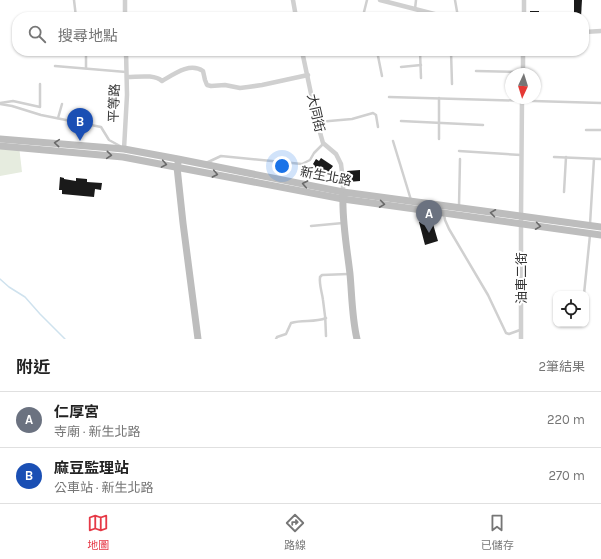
<!DOCTYPE html>
<html lang="zh-TW">
<head>
<meta charset="utf-8">
<style>
	body { margin:0; font-family:Karla,"Noto Sans TC",sans-serif; background:#f6f6f6; color:#222 }
	.controls { position:absolute; right:12px; bottom:12px; display:grid; overflow:hidden; border-radius:8px; box-shadow:0 1px 3px #0004 }
	.controls button { width:36px; height:36px; display:grid; place-items:center; padding:0; border:0; border-bottom:1px solid #e0e0e0; background:#fff; color:#222; font:20px sans-serif }
	.compass { position:absolute; left:505px; top:68px; width:36px; height:36px; border-radius:50%; background:#fff; box-shadow:0 1px 3px #0004; rotate:184deg }
	.you { position:absolute; left:282px; top:166px; width:14px; height:14px; margin:-10px; border:3px solid #fff; border-radius:50%; background:#1a73e8; box-shadow:0 0 0 6px #1a73e833 }
	.badge { display:grid; place-items:center; width:26px; height:26px; border-radius:50%; background:#e63946; color:#fff; font-size:13px; font-weight:700 }
	.pin { position:absolute; translate:-50% -33px; filter:drop-shadow(0 1px 2px #0008) }
	.pin::after { content:''; position:absolute; top:21px; width:14px; height:12px; background:inherit; clip-path:polygon(0 0,100% 0,50% 100%) }
	.list { margin:0; padding:0; list-style:none }
	h2 { display:flex; justify-content:space-between; align-items:center; height:52px; margin:0; padding:0 16px; font-size:17px }
	h2 small { font-size:13px; font-weight:400; color:#767676 }
	.list li { display:grid; grid-template-columns:26px 1fr auto; gap:12px; align-items:center; box-sizing:border-box; height:56px; padding:0 16px; border-top:1px solid #e0e0e0 }
	.list b { display:block; font-size:15px; white-space:nowrap }
	.list p { margin:0; font-size:13px; white-space:nowrap; color:#767676 }
	.list em { font-size:13px; font-style:normal; color:#767676 }
	.icon { flex:none; width:22px; height:22px; fill:none; stroke:currentColor; stroke-width:2; stroke-linecap:round; stroke-linejoin:round }
	.map { position:relative; flex:none; width:601px; height:339px; overflow:hidden }
	.search { position:absolute; background:#fff; box-shadow:0 1px 3px #0004; left:12px; right:12px; top:12px; height:44px; display:flex; align-items:center; gap:10px; box-sizing:border-box; padding:0 14px; border-radius:16px; color:#767676; font-size:15px }
	.sheet { height:164px; background:#fff }
	nav { display:flex; justify-content:space-around; align-items:center; box-sizing:border-box; height:56px; border-top:1px solid #e0e0e0; background:#fff; font-size:11px; color:#767676 }
	nav a { display:grid; justify-items:center; gap:2px }
	nav .on { color:#e63946 }
	.map>svg:first-child { display:block }
</style>
</head>
<body>
<div class="map">
<svg width="601" height="339" viewBox="0 0 601 339">
	<rect width="100%" height="100%" fill="#fff"/>
	<!-- green -->
	<polygon fill="#e6ecdf" points="0,143 19,146 22,172 0,176"/>
	<g fill="none" stroke-linecap="round" stroke-linejoin="round">
		<!-- stream -->
		<polyline stroke="#cfe2ee" stroke-width="1.5" points="0,279 9,287 25,297 40,314 65,339"/>
	</g>
	<!-- building -->
	<g fill="#1a1a1a">
		<polygon points="574,0 582,0 581,17 574,17"/>
		<rect x="530" y="11" width="9" height="6"/>
		<polygon points="321,158 333,166 326,176 314,168 315,166 313,164 316,159 319,161"/>
		<polygon points="360,170 360,181 348,182 347,171"/>
		<polygon points="60,177 64,178 64,179 76,181 76,178 87,179 87,182 102,183 101,190 95,189 94,197 62,194 62,190 59,190"/>
		<polygon points="428,220 429,225 433,224 438,241 425,245 419,222"/>
	</g>
	<g fill="none" stroke-linecap="round" stroke-linejoin="round">
		<!-- lane -->
		<g stroke="#d0d0d0" stroke-width="2.5">
			<polyline points="74,0 76,17"/>
			<polyline points="455,0 458,17"/>
			<polyline points="415,9 416,0"/>
			<polyline points="419,11 419,17"/>
			<polyline points="365,17 364,12 367,0"/>
			<polyline points="377,51 382,76"/>
			<polyline points="420,51 421,78"/>
			<polyline points="451,51 452,84"/>
			<polyline points="55,66 126,72"/>
			<polyline points="401,67 421,65"/>
			<polyline points="86,68 86,51"/>
			<polyline points="476,71 523,72"/>
			<polyline points="389,97 601,103"/>
			<polyline points="0,103 13,101 40,107 40,84"/>
			<polyline points="0,104 12,106 41,115 101,127 109,140 120,146"/>
			<polyline points="58,118 62,104"/>
			<polyline points="401,121 483,125"/>
			<polyline points="318,122 352,119 373,113 376,115 378,127"/>
			<polyline points="586,130 601,130"/>
			<polyline points="439,139 439,98"/>
			<polyline points="393,141 411,200"/>
			<polyline points="459,151 521,155"/>
			<polyline points="554,157 601,159"/>
			<polyline points="206,163 221,156 302,164 310,160 314,153 323,144"/>
			<polyline points="564,192 566,157"/>
			<polyline points="459,206 460,159"/>
			<polyline points="444,213 445,220 449,229 488,295 506,333 509,334 520,330"/>
			<polyline points="590,224 594,159"/>
			<polyline points="311,226 343,223"/>
			<polyline points="584,294 590,235"/>
			<path d="M326,336C326,324 325,312 323,300C322,292 319,285 320,277L322,275L348,274"/>
			<path d="M276,339L277,337L286,334L291,323C303,319 314,323 326,318"/>
		</g>
		<!-- street -->
		<g stroke="#d0d0d0" stroke-width="4.5">
			<polyline points="125,0 125,17"/>
			<polyline points="293,0 296,17"/>
			<polyline points="380,0 446,17"/>
			<polyline points="524,17 524,0"/>
			<polyline points="584,32 601,31"/>
			<polyline points="302,51 317,122 323,143 336,154 341,164 343,181 343,192"/>
			<polyline points="523,74 523,51"/>
			<path d="M127,77C138,77 154,74 162,81C174,74 190,62 203,71L205,80L207,85L211,86L225,85L240,88L248,87L262,85L308,75"/>
			<polyline points="124,149 127,95 126,51"/>
			<polyline points="521,339 521,217 522,98"/>
		</g>
		<!-- secondary -->
		<g stroke="#bdbdbd" stroke-width="7">
			<polyline points="0,139 124,149 178,159 343,192 601,227"/>
			<polyline points="0,146 123,157 343,199 601,235"/>
			<polyline points="178,163 177,167 183,223 198,339"/>
			<path d="M343,196C342,222 347,248 350,274C352,296 352,318 357,339"/>
		</g>
	</g>
	<!-- one-way arrows -->
	<defs><path id="oneway-chevron" d="M-2-3.5L2.5 0L-2 3.5" fill="none" stroke-width="1.6" stroke-linecap="round" stroke-linejoin="round"/></defs>
	<g stroke="#6a6a6a">
		<use href="#oneway-chevron" transform="translate(57 143) rotate(-175)"/>
		<use href="#oneway-chevron" transform="translate(109 155) rotate(5)"/>
		<use href="#oneway-chevron" transform="translate(164 164) rotate(10)"/>
		<use href="#oneway-chevron" transform="translate(215 174) rotate(11)"/>
		<use href="#oneway-chevron" transform="translate(305 184) rotate(-169)"/>
		<use href="#oneway-chevron" transform="translate(382 204) rotate(8)"/>
		<use href="#oneway-chevron" transform="translate(493 213) rotate(-172)"/>
		<use href="#oneway-chevron" transform="translate(538 226) rotate(8)"/>
	</g>
	<g text-anchor="middle" dominant-baseline="central" stroke-width="4" stroke-linejoin="round" paint-order="stroke">
		<!-- street labels -->
		<g font-size="13" fill="#333" stroke="#fff">
			<text transform="translate(114 103) rotate(-88)">平等路</text>
			<text transform="translate(316 113) rotate(77)">大同街</text>
			<text transform="translate(326 176) rotate(11)">新生北路</text>
			<text transform="translate(521 278) rotate(-90)">油車二街</text>
		</g>
	</g>
</svg>
<div class="controls">
<button><svg class="icon" aria-label="locate" viewBox="0 0 24 24"><circle cx="12" cy="12" r="6"/><path d="M12 2v4M12 18v4M2 12h4M18 12h4"/></svg></button>
</div>
<svg class="compass" viewBox="-18 -18 36 36"><path d="M0-13l5 13h-10z" fill="#e53935"/><path d="M0 13l5-13h-10z" fill="#767676"/></svg>
<div class="you"></div>
<div class="pin badge" style="left:429px;top:233px;background:#6b7280">A</div>
<div class="pin badge" style="left:80px;top:141px;background:#1a4fb4">B</div>
<div class="search"><svg class="icon" aria-label="search" viewBox="0 0 24 24"><circle cx="10" cy="10" r="6"/><path d="M15 15l6 6"/></svg>搜尋地點</div>
</div>
<section class="sheet">
<h2>附近<small>2筆結果</small></h2>
<ul class="list">
<li><span class="badge" style="background:#6b7280">A</span><div><b>仁厚宮</b><p>寺廟 · 新生北路</p></div><em>220 m</em></li>
<li><span class="badge" style="background:#1a4fb4">B</span><div><b>麻豆監理站</b><p>公車站 · 新生北路</p></div><em>270 m</em></li>
</ul>
</section>
<nav>
<a class="on"><svg class="icon" aria-label="map" viewBox="0 0 24 24"><path d="M3 6l6-2 6 2 6-2v14l-6 2-6-2-6 2zM9 4v14M15 6v14"/></svg>地圖</a>
<a><svg class="icon" aria-label="directions" viewBox="0 0 24 24"><path d="M12 3l9 9-9 9-9-9zM9 14v-3h6M13 9l2 2-2 2"/></svg>路線</a>
<a><svg class="icon" aria-label="saved" viewBox="0 0 24 24"><path d="M7 4h10v16l-5-4-5 4z"/></svg>已儲存</a>
</nav>
</body>
</html>
